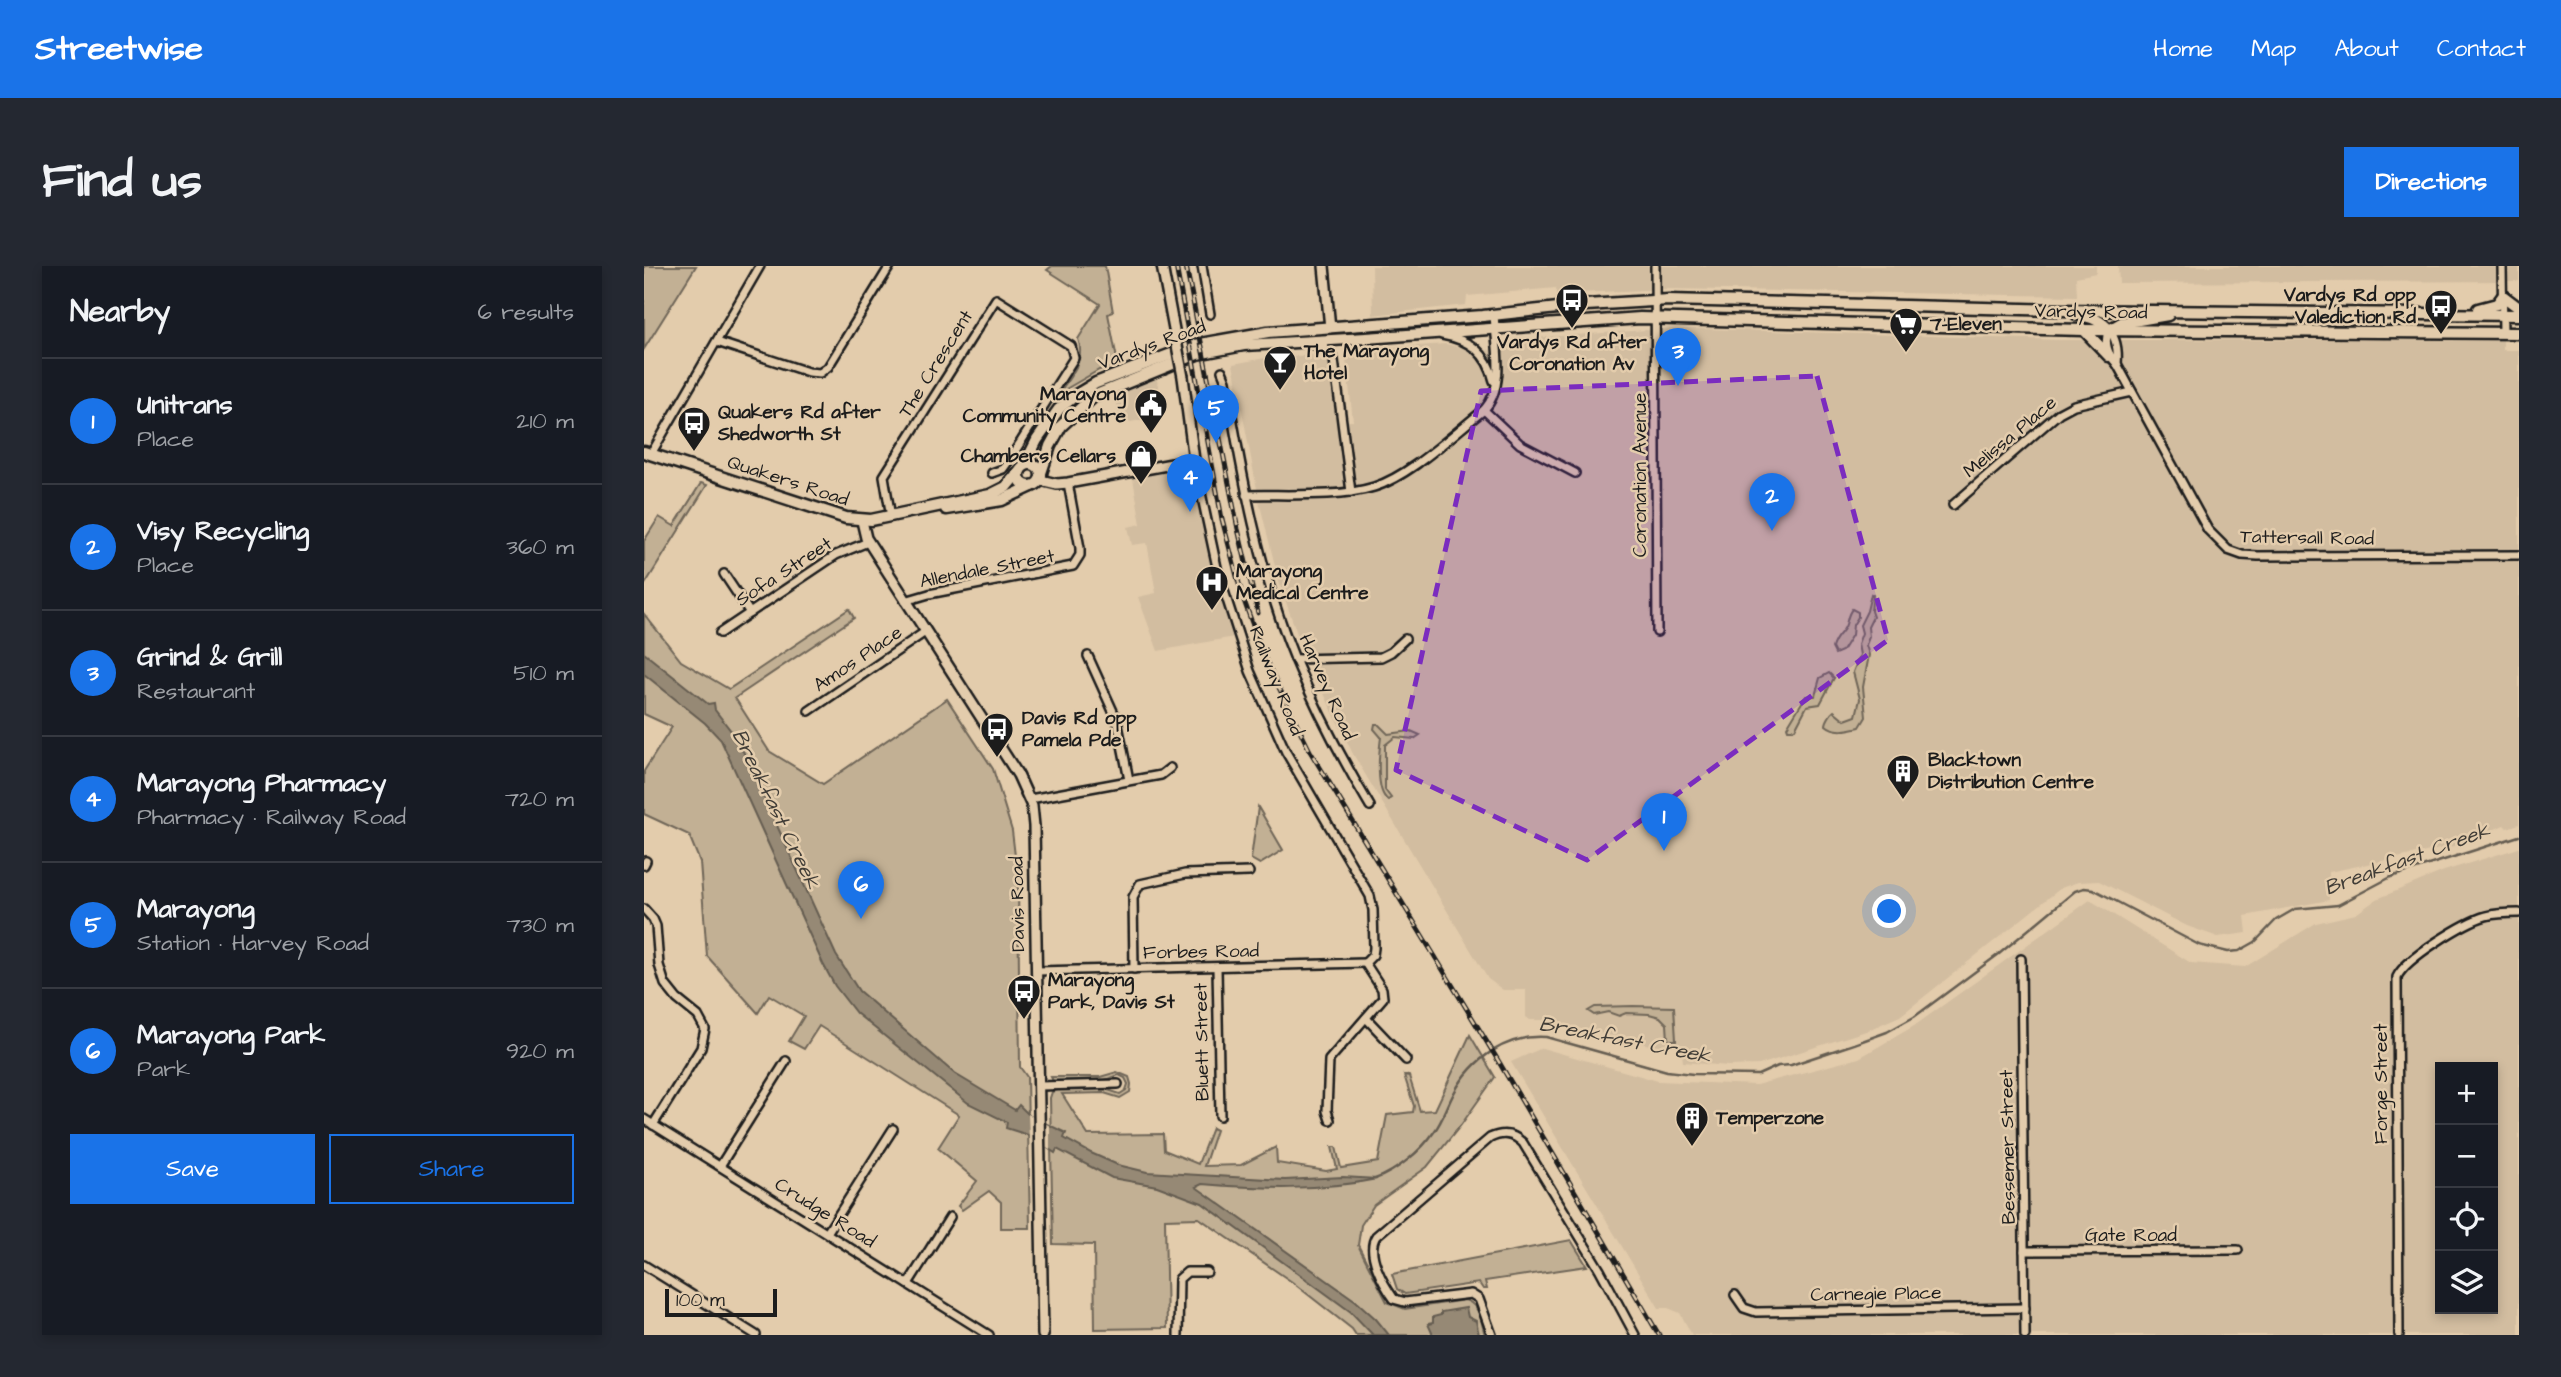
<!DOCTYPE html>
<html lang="en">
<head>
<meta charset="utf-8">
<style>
	body { margin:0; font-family:"Architects Daughter",sans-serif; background:#242831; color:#f1f3f6 }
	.controls { position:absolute; right:21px; bottom:21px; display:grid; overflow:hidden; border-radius:0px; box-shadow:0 4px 10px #0003 }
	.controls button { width:63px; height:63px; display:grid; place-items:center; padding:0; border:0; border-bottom:2px solid #363941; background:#171b24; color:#f1f3f6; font:35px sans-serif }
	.scale { position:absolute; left:21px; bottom:18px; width:112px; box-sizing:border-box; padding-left:7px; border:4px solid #1c1c1c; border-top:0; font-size:19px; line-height:24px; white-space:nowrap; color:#1c1c1c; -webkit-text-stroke:5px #e3ccac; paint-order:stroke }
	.you { position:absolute; left:1246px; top:646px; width:24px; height:24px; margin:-18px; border:5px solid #fff; border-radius:50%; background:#1a73e8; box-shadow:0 0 0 10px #1a73e833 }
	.badge { display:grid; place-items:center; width:46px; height:46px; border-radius:50%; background:#1a73e8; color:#fff; font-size:23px; font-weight:700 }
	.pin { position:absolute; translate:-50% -58px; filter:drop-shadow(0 2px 4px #0008) }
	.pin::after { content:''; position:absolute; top:37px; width:24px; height:21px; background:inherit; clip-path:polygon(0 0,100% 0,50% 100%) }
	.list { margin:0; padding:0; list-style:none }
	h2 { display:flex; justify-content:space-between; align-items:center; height:91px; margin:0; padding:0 28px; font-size:30px }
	h2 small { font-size:23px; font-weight:400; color:#9ea1a6 }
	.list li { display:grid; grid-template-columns:46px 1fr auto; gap:21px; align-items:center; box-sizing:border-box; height:126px; padding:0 28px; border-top:2px solid #363941 }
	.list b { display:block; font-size:26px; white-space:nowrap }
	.list p { margin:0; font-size:23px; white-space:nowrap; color:#9ea1a6 }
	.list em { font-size:23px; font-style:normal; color:#9ea1a6 }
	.actions { display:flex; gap:14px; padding:21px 28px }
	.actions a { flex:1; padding:16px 0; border:2px solid #1a73e8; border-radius:0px; text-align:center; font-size:24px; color:#1a73e8 }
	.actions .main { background:#1a73e8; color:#fff }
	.icon { flex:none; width:38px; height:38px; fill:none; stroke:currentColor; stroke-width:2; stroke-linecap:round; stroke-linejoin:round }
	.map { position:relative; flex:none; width:1875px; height:1069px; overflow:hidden; border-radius:0px }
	header { display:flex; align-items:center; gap:42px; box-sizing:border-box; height:98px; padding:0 35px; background:#1a73e8; color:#fff }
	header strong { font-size:33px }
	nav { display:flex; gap:38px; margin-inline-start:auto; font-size:24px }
	.intro { display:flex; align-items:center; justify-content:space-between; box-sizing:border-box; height:168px; padding:0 42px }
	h1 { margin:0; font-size:49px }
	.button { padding:18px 32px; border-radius:0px; background:#1a73e8; color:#fff; font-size:24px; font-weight:700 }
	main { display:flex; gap:42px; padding:0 42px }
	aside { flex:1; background:#171b24; border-radius:0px; box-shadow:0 4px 10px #0003 }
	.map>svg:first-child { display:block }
</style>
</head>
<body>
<header>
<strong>Streetwise</strong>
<nav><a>Home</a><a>Map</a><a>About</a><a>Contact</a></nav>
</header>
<div class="intro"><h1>Find us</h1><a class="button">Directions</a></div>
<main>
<aside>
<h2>Nearby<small>6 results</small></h2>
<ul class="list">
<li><span class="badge">1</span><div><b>Unitrans</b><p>Place</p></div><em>210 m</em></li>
<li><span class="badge">2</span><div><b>Visy Recycling</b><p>Place</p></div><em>360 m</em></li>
<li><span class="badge">3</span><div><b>Grind &amp; Grill</b><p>Restaurant</p></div><em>510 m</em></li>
<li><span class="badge">4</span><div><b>Marayong Pharmacy</b><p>Pharmacy · Railway Road</p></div><em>720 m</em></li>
<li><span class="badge">5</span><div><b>Marayong</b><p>Station · Harvey Road</p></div><em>730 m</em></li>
<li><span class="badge">6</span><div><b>Marayong Park</b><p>Park</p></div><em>920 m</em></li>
</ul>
<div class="actions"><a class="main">Save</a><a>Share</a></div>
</aside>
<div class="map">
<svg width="1875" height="1069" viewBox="0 0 1875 1069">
	<rect width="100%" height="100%" fill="#e3ccac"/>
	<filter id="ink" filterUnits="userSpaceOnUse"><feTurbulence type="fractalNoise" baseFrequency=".0143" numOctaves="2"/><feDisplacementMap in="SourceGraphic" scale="14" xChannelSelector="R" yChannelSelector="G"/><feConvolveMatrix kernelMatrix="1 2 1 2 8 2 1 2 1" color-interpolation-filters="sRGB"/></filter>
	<g filter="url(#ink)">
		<!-- built -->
		<g fill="#d2bda0" fill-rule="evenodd">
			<polygon points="728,0 1452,0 1452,7 1432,11 1433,30 1022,23 912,28 912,22 823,30 822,39 729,49"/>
			<polygon points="1474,0 1875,0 1875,15 1475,17"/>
			<polygon points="1031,62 1417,74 1859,74 1859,84 1875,84 1875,558 1863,562 1860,559 1815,579 1685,606 1685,634 1601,650 1603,667 1574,671 1543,660 1455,615 1434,616 1417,622 1256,750 1222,765 1115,799 1084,800 1039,796 1037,780 1010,780 899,754 886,754 882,751 882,724 859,724 844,713 709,488 658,382 635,316 616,239 589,98 621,92 683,88 692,155 709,155 701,85 802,78 823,83 863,85 865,78 873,73"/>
			<polygon points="512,109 518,139 512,141 513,151 476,158 471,125"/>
			<polygon points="539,202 547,206 549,210 573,317 590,371 514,385 494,331 512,327 503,277 488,279 484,261 497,258 489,213"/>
			<path d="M1875,582V1069H1048L1036,1047L1024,1042H1015L867,796L898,782L1014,815L1112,819L1215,792L1270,760L1446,634L1547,697L1601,701L1672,657L1712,648L1733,633L1800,605ZM1796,801H1849V1043H1796Z"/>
		</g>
		<!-- green -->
		<g fill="#c2b094" stroke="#6f6658" stroke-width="2">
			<polygon points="0,0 52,0 0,83"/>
			<path d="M408,0H461L469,46L464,48L474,98L455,104L415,127C426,110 442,95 434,73L456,38L403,4Z"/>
			<polygon points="57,217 63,219 0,320 0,275 15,251 30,260"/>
			<path d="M1227,328L1229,329L1227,345L1229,351L1224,361L1225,371L1222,379L1225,389L1219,421L1222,451L1216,461C1204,464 1191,467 1182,459C1182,455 1187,447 1190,445L1201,454L1212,450L1216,433L1209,406L1216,389L1214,378L1218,367L1216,359L1223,345Z"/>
			<polygon points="205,343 210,352 91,432 125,485 179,518 303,433 349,503 368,565 374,615 376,801 383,811 386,962 357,962 357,936 345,925 318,944 314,940 333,915 294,882 315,849 175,760 160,783 145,775 160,750 125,729 114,747 63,690 56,596 45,569 0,548 0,505 28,461 0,448 0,348 37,395 85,423"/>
			<path d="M1208,343L1214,346V351L1209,359L1208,369L1198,385L1191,388L1188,382C1192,369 1197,369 1201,361C1204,354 1203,349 1208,343Z"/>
			<polygon points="1185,407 1190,412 1176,438 1163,440 1151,463 1144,464 1143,461 1160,433 1162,430 1171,430 1176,412"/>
			<path d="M731,458H734L744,468L767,465L776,469L770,473L751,471L741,479V524L747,532L744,534C731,526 735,486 737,471L730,463Z"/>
			<polygon points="614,541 639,584 616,598 607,593"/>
			<polygon points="989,740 1030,741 1032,774 1024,774 1023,758 1016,751 1005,748 982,747 975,750 964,746 950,749 944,745 951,741"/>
			<path d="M826,769L851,811L817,859L783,901L730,939L717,959L714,979L743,1036L761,1043L821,1034C836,1038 837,1056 841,1069H712L708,1063L648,1016L555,952L521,953L523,1062L451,1063L450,979L409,978L406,832L408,826L413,824L461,823L476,828L482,824L484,818L481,812L475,809L461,814L409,815L407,811H456L473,806L485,811L487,818L486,826L476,832L460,827L418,828L444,869L519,868L520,884L554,898L568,862L572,864L560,900L597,899L632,881L633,897L682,905L693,903L688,881H692L697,902L734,896L743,849L769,846L770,840L760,809L765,810L776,845L791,844Z"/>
			<polygon points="927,974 943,1000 841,1015 843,1023 839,1023 835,1017 761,1028 753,1023 748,1008"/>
		</g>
		<!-- water -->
		<g fill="#968975" stroke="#655d51" stroke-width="2">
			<path d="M0,387L64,438L70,437L71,444L94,474L192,689L215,725L311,808L371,844L375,839L386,850L422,867L420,872L447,887L474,899L503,906L641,914L699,911L733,913C675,925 617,923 558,918L552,921L712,1035L732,1053L745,1069H729L707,1046L558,937L513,920L468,912L413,883L411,887L384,869L362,862L363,856L324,837L212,747L191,720L179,698L77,474L61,457L0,408Z"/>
			<polygon points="822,1042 824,1051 832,1055 835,1069 789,1069 784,1058 789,1057 789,1051 797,1049 797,1046"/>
		</g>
		<!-- pier -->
		<polygon fill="#e3ccac" points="384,848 406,860 406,884 385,872"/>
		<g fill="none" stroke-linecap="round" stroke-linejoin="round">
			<!-- stream -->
			<path stroke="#655d51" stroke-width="2.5" d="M731,913C753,905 777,885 790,866C799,854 803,840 810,827C828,793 863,768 902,771L1023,805L1049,808L1114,809L1134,800L1147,799L1210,778L1243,766L1270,751L1355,688L1431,625L1440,622L1449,623L1555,679L1584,686L1595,685L1611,676L1632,654L1651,643L1694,639L1747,611L1875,570"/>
			<defs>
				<g id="minor">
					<polyline points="558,0 566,48"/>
					<polyline points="1011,0 1013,366"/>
					<polyline points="1858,0 1859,67"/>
					<path d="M1465,64C1459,76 1464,89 1473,98L1564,264L1584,284L1598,289L1614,290L1875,289"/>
					<path d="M1465,64C1473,73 1474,87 1473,98"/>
					<path d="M798,69C827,74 843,87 850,115"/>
					<polyline points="73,76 164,106 176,107 184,101 246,0"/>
					<polyline points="666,78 681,82 690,94 707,226"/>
					<path d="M578,105L582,115C598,210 615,305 651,393C672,444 698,493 726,540"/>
					<polyline points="840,144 876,178 931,207"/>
					<polyline points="7,188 116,0"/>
					<polyline points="550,194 574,306 606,405 642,486 726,630 729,644 730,682 729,689 721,697"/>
					<path d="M602,229C640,228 695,232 730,221C766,210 809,168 840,144C862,120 852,80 850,49"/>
					<polyline points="1309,239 1415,147 1430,139 1488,126"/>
					<polyline points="247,251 240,210 352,33 427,80 430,92 364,196 359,203 348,207"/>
					<polyline points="80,308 106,347"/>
					<polyline points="261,335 285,328 429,300 436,289 436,282 424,217"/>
					<polyline points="76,367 192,289 224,276"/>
					<polyline points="444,390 473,454 485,514"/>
					<polyline points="651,393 737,391 747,386 761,373"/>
					<polyline points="165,445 281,366"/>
					<polyline points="386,533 517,509 526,502"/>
					<polyline points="0,599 2,595"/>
					<polyline points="0,643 9,653 12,660 15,699 21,718 33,733 54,750 61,763 57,782 9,859"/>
					<polyline points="1377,693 1381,1069"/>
					<polyline points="573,702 576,850"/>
					<polyline points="490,703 489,631 496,618 541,608 605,606"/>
					<polyline points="393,705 721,697"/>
					<polyline points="722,752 762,794"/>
					<polyline points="395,820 474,818"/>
					<polyline points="0,853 345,1069"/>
					<polyline points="686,854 683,845 685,794 739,732 738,723 721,697"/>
					<polyline points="76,900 142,795"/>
					<polyline points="183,967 249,863"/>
					<polyline points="1380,985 1594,984"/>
					<polyline points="0,999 112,1069"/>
					<polyline points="264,1018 306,951"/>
					<polyline points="1091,1029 1100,1042 1112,1046 1381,1042"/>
					<polyline points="534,1069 535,1013 543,1006 563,1006"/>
					<path d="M848,1069L835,1033L827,1028L761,1036L750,1033C740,1019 721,987 732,970L846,872C859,866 869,867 879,877L956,1004L991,1069"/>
					<path d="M1755,1069L1753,711C1762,692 1821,656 1842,650C1853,647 1864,647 1875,647"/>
				</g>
				<g id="tertiary">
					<polyline points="518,0 531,69"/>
					<polyline points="680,0 686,62"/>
					<polyline points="396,214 413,218 424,217 550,194 539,111"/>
					<polyline points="218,255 222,272 374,509 388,540 390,560 399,1069"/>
				</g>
				<g id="secondary">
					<polyline points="1834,43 1853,38 1859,30 1875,42"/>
					<path d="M1432,48C1445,51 1456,53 1465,64"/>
					<polyline points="1440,64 1465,90"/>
					<polyline points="1465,64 1477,57 1524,49"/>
					<polyline points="0,186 202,252 227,254 346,229 362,221 377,203"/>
					<circle cx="386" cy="209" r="11"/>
					<polyline points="380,200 393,174 415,143 432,129 452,117 551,79 624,66 839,50 942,39 1025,34 1413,44 1875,49"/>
					<polyline points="397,207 406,180 417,160 450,130 553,88 600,79 722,72 996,52 1440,64 1875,67"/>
					<polyline points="302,243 358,234 388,220"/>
				</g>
			</defs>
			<!-- minor casing -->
			<use href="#minor" stroke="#1c1c1c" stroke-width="12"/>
			<!-- tertiary casing -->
			<use href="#tertiary" stroke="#1c1c1c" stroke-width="14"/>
			<!-- secondary casing -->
			<use href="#secondary" stroke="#1c1c1c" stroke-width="15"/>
			<!-- minor -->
			<use href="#minor" stroke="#e3ccac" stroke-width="7"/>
			<!-- tertiary -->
			<use href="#tertiary" stroke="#e3ccac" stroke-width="9"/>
			<!-- secondary -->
			<use href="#secondary" stroke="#e3ccac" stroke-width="10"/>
			<defs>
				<g id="rail">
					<polyline points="532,0 578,253 598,329 621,393 666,485 855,796 1015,1069"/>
					<polyline points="542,0 594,263 614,347"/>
				</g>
			</defs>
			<!-- rail casing -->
			<use href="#rail" stroke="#1c1c1c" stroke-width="5"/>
			<!-- rail -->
			<use href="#rail" stroke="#e3ccac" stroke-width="2.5" stroke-dasharray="8" stroke-linecap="butt"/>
			<defs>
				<polyline id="tertiary-bridge" points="531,69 539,111"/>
			</defs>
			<!-- tertiary-bridge casing -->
			<use href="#tertiary-bridge" stroke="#1c1c1c" stroke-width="14" stroke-linecap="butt"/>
			<!-- tertiary-bridge -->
			<use href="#tertiary-bridge" stroke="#e3ccac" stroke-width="9"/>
		</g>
	</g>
	<!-- marked area -->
	<path fill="#7b2cbf" fill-opacity="0.2" stroke="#7b2cbf" stroke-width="5" stroke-dasharray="14 9" stroke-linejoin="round" d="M1173,110L1244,374L943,594L752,504L837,125Z"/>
	<!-- icons -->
	<defs>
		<symbol id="bus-pin" viewBox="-11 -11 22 30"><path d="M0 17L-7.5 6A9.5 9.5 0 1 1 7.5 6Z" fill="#1c1c1c" stroke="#e3ccac"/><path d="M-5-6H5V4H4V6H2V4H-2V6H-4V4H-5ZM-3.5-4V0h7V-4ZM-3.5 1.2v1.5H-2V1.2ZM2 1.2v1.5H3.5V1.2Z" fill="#fff"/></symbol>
		<symbol id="supermarket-pin" viewBox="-11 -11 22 30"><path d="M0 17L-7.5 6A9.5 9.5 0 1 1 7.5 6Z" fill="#1c1c1c" stroke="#e3ccac"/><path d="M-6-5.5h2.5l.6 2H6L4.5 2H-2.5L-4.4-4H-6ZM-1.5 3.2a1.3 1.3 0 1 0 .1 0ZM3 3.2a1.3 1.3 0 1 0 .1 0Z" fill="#fff"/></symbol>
		<symbol id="bar-pin" viewBox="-11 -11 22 30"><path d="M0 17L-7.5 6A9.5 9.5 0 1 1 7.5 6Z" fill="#1c1c1c" stroke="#e3ccac"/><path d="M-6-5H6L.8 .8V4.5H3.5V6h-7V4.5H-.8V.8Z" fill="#fff"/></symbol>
		<symbol id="civic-pin" viewBox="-11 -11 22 30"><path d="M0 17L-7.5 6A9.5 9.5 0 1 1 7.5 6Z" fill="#1c1c1c" stroke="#e3ccac"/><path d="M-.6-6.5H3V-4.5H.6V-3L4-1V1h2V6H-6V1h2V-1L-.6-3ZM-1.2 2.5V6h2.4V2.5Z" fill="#fff"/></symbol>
		<symbol id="shop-pin" viewBox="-11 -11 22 30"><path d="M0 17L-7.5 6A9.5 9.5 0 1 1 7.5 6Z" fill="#1c1c1c" stroke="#e3ccac"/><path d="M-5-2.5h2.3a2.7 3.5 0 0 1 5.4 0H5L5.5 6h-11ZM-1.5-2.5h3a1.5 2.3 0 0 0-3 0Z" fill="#fff"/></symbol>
		<symbol id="hospital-pin" viewBox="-11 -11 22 30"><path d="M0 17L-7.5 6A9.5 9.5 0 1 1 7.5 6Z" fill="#1c1c1c" stroke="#e3ccac"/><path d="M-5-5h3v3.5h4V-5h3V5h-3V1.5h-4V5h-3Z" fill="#fff"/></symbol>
		<symbol id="building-pin" viewBox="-11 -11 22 30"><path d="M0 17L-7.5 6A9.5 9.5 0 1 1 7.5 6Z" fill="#1c1c1c" stroke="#e3ccac"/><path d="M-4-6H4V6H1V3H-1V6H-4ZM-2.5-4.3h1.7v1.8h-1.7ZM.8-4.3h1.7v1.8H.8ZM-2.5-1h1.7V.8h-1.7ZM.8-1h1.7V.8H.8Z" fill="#fff"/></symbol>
	</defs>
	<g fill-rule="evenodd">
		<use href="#bus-pin" x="909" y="15" width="38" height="52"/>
		<use href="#bus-pin" x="1778" y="21" width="38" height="52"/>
		<use href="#supermarket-pin" x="1243" y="39" width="38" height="52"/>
		<use href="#bar-pin" x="617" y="77" width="38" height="52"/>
		<use href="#civic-pin" x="488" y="120" width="38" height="52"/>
		<use href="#bus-pin" x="31" y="138" width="38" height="52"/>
		<use href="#shop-pin" x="478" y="171" width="38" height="52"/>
		<use href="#hospital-pin" x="549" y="297" width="38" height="52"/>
		<use href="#bus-pin" x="334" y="444" width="38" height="52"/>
		<use href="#building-pin" x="1240" y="486" width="38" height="52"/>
		<use href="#bus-pin" x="361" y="706" width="38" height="52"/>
		<use href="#building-pin" x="1029" y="833" width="38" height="52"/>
	</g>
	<g text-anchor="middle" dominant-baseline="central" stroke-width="5" stroke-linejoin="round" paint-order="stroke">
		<!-- poi labels -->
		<g font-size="19" font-weight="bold" fill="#1c1c1c" stroke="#e3ccac" text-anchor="start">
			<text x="1772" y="29" text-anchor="end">Vardys Rd opp<tspan x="1772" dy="22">Valediction Rd</tspan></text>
			<text x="1286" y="58">7-Eleven</text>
			<text x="928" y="76" text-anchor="middle">Vardys Rd after<tspan x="928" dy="22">Coronation Av</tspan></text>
			<text x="660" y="85">The Marayong<tspan x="660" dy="22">Hotel</tspan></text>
			<text x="482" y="128" text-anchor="end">Marayong<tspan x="482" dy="22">Community Centre</tspan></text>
			<text x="74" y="146">Quakers Rd after<tspan x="74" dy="22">Shedworth St</tspan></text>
			<text x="472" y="190" text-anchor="end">Chambers Cellars</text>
			<text x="592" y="305">Marayong<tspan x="592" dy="22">Medical Centre</tspan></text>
			<text x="378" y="452">Davis Rd opp<tspan x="378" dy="22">Pamela Pde</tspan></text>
			<text x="1284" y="494">Blacktown<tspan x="1284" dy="22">Distribution Centre</tspan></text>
			<text x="404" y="714">Marayong<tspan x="404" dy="22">Park, Davis St</tspan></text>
			<text x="1072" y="852">Temperzone</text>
		</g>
		<!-- street labels -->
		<g font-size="19" fill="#1c1c1c" stroke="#e3ccac">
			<text transform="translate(1447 46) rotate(1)">Vardys Road</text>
			<text transform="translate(508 79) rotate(-20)">Vardys Road</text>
			<text transform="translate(292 98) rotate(-58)">The Crescent</text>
			<text transform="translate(1366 171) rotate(-40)">Melissa Place</text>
			<text transform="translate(996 209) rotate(-90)">Coronation Avenue</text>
			<text transform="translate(144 215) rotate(18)">Quakers Road</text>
			<text transform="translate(1663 272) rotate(1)">Tattersall Road</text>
			<text transform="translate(343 303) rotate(-11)">Allendale Street</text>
			<text transform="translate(140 306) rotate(-33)">Sofa Street</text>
			<text transform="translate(214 393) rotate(-34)">Amos Place</text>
			<text transform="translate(632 415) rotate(68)">Railway Road</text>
			<text transform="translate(683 421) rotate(66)">Harvey Road</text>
			<text transform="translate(374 638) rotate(-91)">Davis Road</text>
			<text transform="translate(557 686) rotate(-1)">Forbes Road</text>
			<text transform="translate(558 776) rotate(-91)">Bluett Street</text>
			<text transform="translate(1737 818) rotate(-90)">Forge Street</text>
			<text transform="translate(1364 881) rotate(-91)">Bessemer Street</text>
			<text transform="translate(181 947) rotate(32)">Crudge Road</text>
			<text x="1487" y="969">Gate Road</text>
			<text transform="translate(1232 1028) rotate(-1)">Carnegie Place</text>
		</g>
		<!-- water labels -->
		<g font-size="21" font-style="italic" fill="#413d37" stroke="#e3ccac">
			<text transform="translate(132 543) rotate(64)">Breakfast Creek</text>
			<text transform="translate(1763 593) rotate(-20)">Breakfast Creek</text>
			<text transform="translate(981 774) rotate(11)">Breakfast Creek</text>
		</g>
	</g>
</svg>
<div class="controls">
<button>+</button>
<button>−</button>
<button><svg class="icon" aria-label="locate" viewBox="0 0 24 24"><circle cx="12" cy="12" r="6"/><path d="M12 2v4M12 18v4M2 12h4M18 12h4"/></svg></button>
<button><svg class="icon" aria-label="layers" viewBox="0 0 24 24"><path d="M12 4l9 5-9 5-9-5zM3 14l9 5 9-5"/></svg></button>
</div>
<div class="scale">100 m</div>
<div class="you"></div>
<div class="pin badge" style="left:1020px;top:585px">1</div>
<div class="pin badge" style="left:1128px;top:265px">2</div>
<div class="pin badge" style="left:1034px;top:120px">3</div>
<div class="pin badge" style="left:546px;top:246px">4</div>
<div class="pin badge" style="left:572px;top:177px">5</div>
<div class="pin badge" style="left:217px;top:653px">6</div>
</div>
</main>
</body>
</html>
